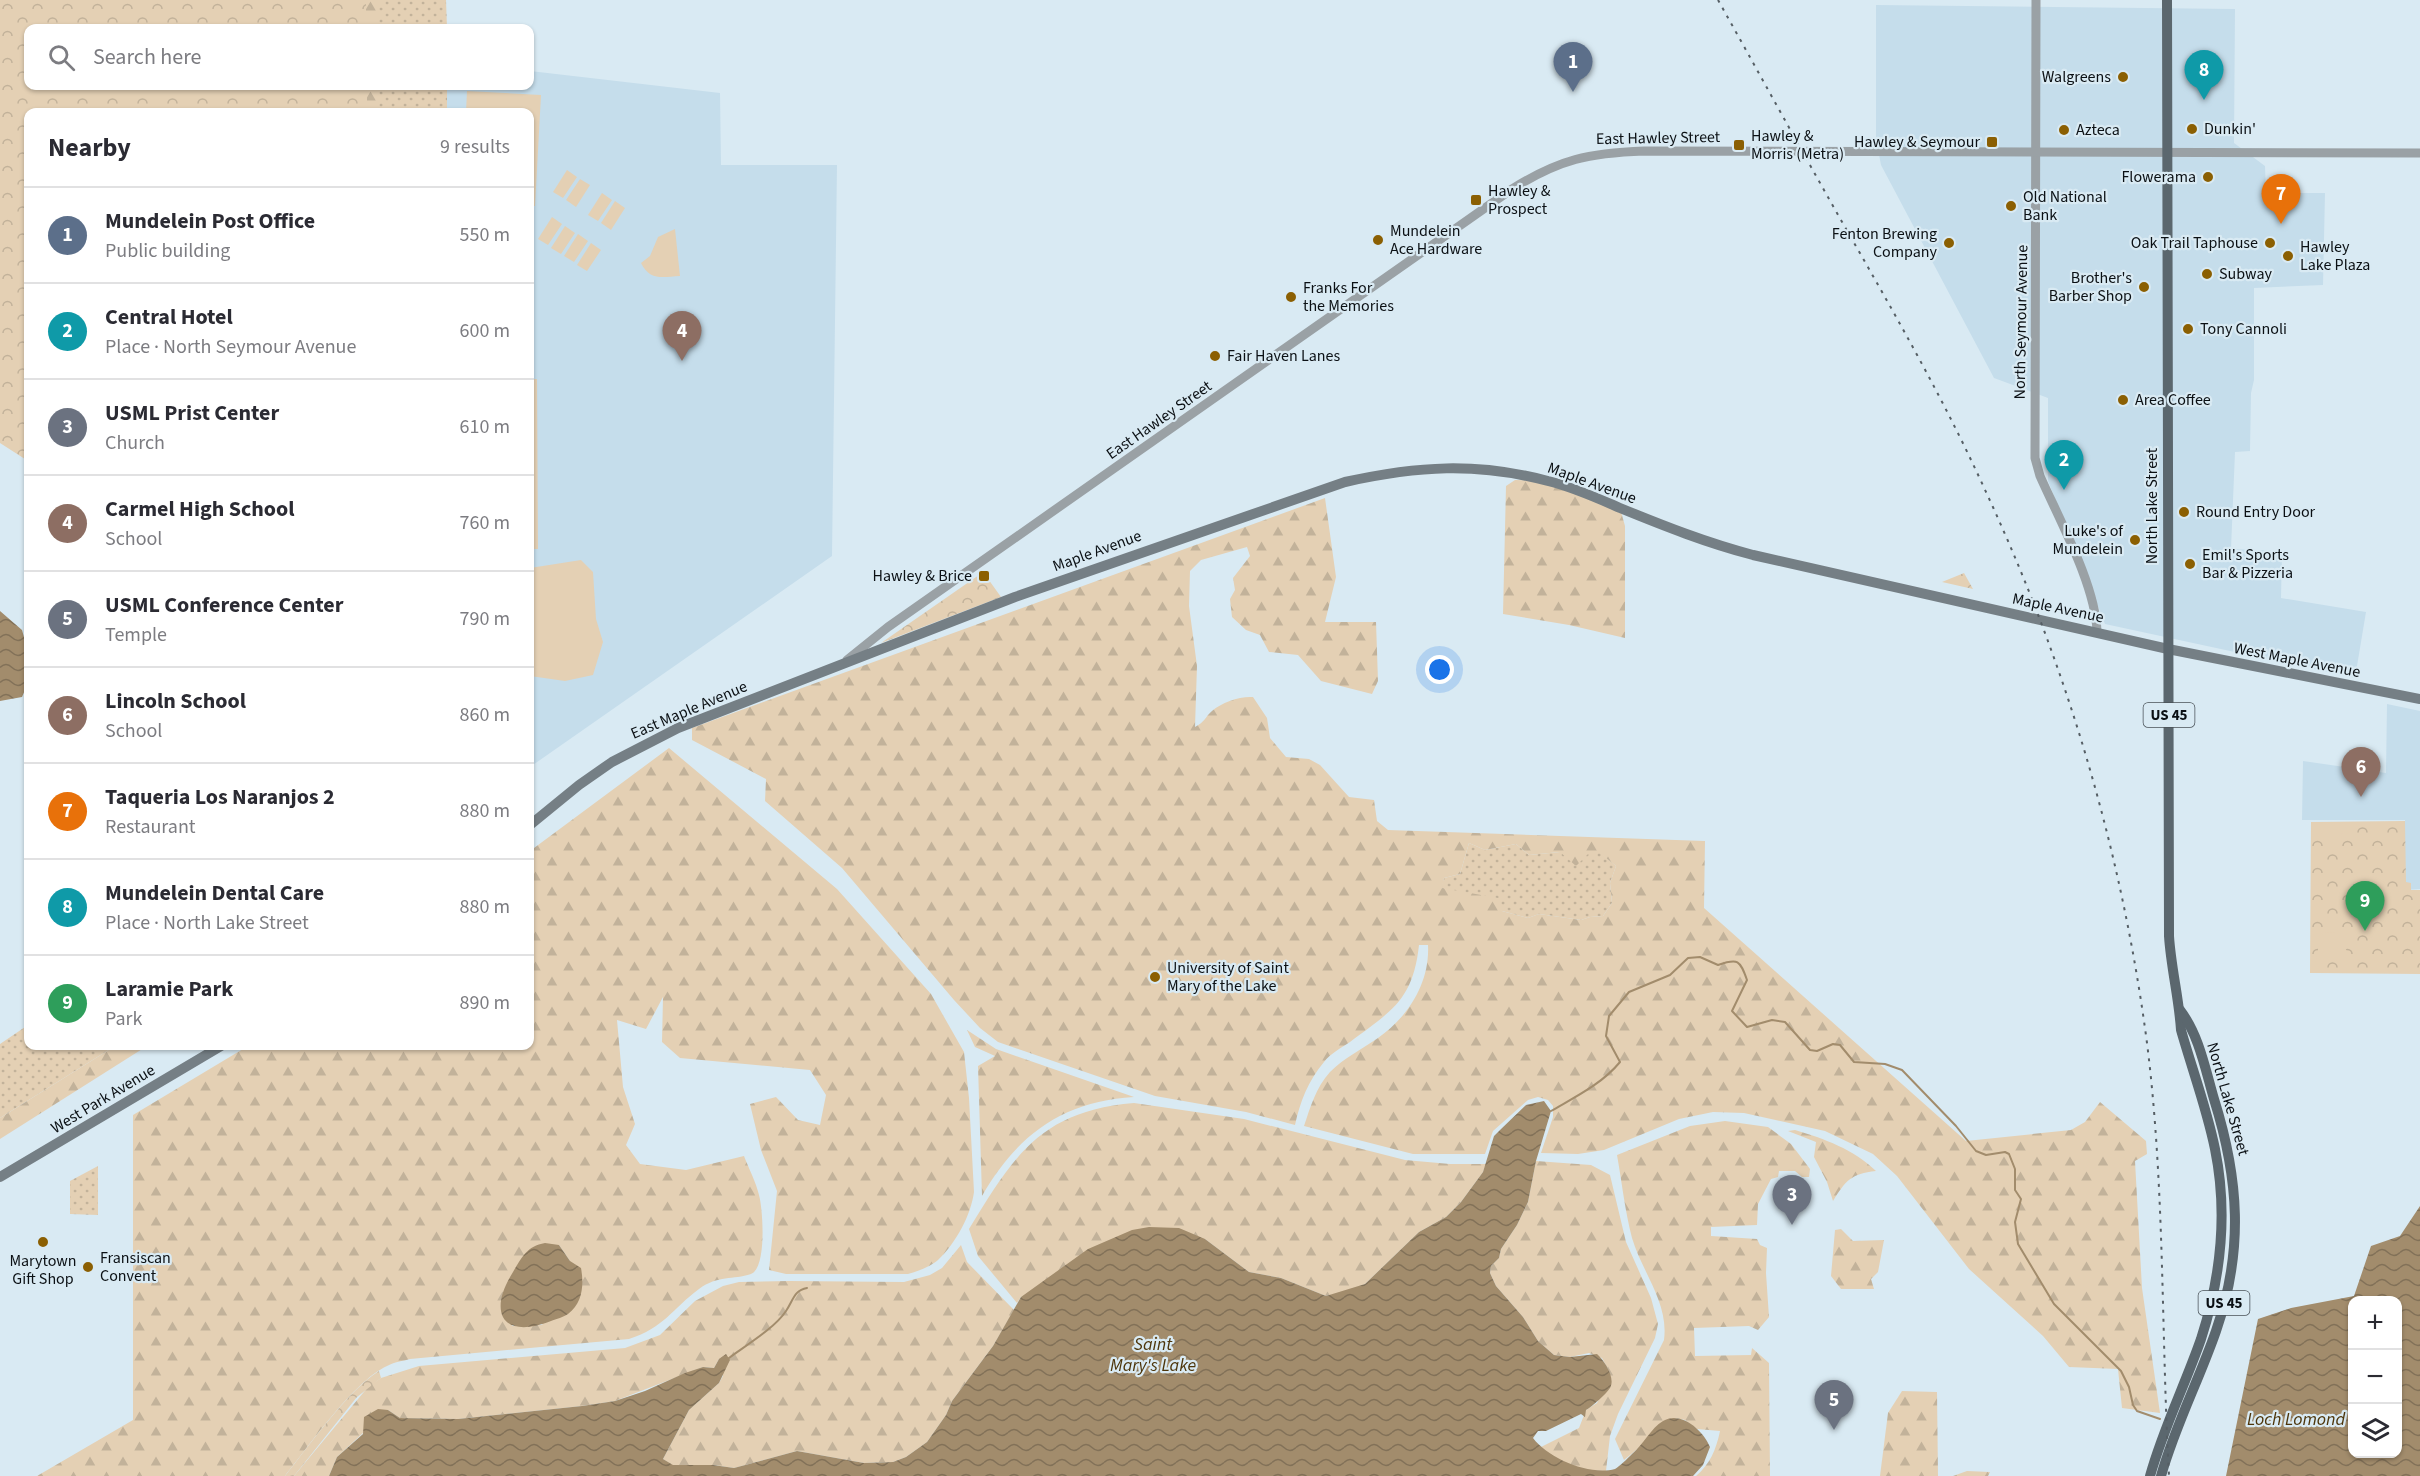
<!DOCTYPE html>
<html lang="en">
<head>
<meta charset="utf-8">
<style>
	body { margin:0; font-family:"Source Sans 3",sans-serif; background:#f7f7f7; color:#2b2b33 }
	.controls { position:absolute; right:18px; bottom:18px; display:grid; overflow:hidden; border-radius:12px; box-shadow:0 2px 4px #0004 }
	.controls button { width:54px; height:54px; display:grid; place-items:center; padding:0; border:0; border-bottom:2px solid #e1e1e2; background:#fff; color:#2b2b33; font:30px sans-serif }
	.you { position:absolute; left:1440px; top:670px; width:21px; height:21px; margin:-15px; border:4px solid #fff; border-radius:50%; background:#1a73e8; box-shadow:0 0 0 9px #1a73e833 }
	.badge { display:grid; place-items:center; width:39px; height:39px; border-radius:50%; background:#8b5f02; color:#fff; font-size:20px; font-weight:700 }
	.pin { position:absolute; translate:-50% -50px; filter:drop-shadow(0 2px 3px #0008) }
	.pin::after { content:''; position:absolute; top:32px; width:21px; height:18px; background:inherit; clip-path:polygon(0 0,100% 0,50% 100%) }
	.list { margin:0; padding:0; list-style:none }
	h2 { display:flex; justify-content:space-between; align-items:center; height:78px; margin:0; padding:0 24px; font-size:26px }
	h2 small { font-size:20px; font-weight:400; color:#7c7c81 }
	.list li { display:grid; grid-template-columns:39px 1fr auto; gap:18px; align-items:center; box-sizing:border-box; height:96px; padding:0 24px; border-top:2px solid #e1e1e2 }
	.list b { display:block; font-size:22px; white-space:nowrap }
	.list p { margin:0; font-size:20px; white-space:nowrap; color:#7c7c81 }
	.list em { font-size:20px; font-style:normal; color:#7c7c81 }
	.icon { flex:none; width:33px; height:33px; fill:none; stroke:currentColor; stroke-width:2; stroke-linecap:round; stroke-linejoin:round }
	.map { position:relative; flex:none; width:2420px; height:1476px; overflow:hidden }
	.search { position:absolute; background:#fff; box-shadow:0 2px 4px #0004; left:24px; top:24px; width:510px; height:66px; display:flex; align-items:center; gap:15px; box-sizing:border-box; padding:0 21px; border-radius:12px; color:#7c7c81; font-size:22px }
	.panel { position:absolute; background:#fff; box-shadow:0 2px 4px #0004; left:24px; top:108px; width:510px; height:942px; border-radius:12px }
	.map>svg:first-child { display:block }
</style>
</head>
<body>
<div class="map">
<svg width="2420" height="1476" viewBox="0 0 2420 1476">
	<defs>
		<pattern id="grass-dots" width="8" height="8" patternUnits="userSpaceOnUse" patternTransform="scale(1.5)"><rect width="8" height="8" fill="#e4d0b4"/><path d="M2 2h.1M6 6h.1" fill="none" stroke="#c2b29a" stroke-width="1.8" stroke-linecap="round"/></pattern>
		<pattern id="forest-firs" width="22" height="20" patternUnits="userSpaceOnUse" patternTransform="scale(1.5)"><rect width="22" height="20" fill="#e4d0b4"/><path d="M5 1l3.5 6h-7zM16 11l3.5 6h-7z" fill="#c2b29a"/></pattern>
		<pattern id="park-crowns" width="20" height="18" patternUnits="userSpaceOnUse" patternTransform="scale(1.5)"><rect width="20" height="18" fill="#e4d0b4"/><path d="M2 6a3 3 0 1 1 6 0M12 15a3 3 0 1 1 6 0" fill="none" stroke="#c2b29a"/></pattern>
		<pattern id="water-waves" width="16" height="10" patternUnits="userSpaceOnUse" patternTransform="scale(1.5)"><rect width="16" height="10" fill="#a28c6c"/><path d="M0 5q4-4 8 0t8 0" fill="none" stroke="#827158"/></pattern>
	</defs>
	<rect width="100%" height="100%" fill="#d9eaf3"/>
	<!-- built -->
	<g fill="#c5ddeb">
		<polygon points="1876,5 2235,9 2234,143 2265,166 2266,193 2325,193 2323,285 2254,288 2254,380 2251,393 2250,451 2235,452 2231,549 2282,551 2281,598 2366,612 2355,678 2105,624 2048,481 2048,398 1994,378 1881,165 1876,139"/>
		<polygon points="530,71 720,93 721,165 837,165 832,556 530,767 530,112 447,112 447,86 530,86"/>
		<polygon points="2387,704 2420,711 2420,889 2404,890 2405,820 2302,820 2303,761 2386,773"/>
	</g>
	<!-- grass -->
	<g fill="url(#grass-dots)">
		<polygon points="378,0 446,0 447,28 378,28"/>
		<rect x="377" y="86" width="70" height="26"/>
		<polygon points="1469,843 1485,850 1516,844 1529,855 1560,852 1600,852 1616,866 1610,883 1612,903 1603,916 1590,917 1581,920 1539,914 1528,918 1502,911 1441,888 1444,878 1460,874"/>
		<polygon points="28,1025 28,1046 115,1046 0,1118 0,1044"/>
		<polygon points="98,1166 98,1215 70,1214 70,1181"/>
	</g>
	<!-- forest -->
	<g fill="url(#forest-firs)" fill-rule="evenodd">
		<rect x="366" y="0" width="12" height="28"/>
		<rect x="367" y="86" width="10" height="26"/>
		<polygon points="1515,480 1549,481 1620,508 1625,526 1625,638 1569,625 1503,614 1506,486"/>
		<path d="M1325,498L1336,577L1325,622H1376L1378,681L1372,694L1321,681L1298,655L1269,652L1260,635L1246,630L1232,617L1230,599L1235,590L1233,578L1250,556L1247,547L1201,560L1190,571L1189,606L1197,666L1195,727C1205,722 1205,717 1212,711C1222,702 1240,696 1253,697L1267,718L1270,738L1286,757L1309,759L1320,765L1349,797L1374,800L1377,821L1388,830L1705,841L1704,908L1966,1141L2071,1130L2085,1122L2100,1102L2146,1141L2147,1154L2135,1161L2142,1288L2160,1413L2122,1408L2118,1369L2069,1367L2043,1336L1969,1269L1897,1176L1873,1154L1825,1131L1744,1113L1713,1112L1679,1119L1604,1150L1578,1154L1541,1153L1553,1117V1106L1548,1100L1538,1097L1528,1100L1493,1131L1485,1154H1413L1304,1126C1310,1108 1316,1087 1330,1072C1344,1058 1362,1049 1378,1038C1408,1017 1430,983 1428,945H1419C1413,1001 1391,1011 1350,1042C1341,1048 1330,1054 1324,1062C1308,1081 1300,1102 1295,1125L1246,1112L1155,1096L998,1042L980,1028L954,1000L842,868L765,801L766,779L692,740V728ZM1469,843L1485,850L1516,844L1529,855L1560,852L1576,866L1589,853H1600L1616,866L1610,883L1612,903L1603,916L1590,917L1581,920L1539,914L1528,918L1502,911L1498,898L1442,888L1444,878L1460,874Z"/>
		<path d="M669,748L837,889L931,994L964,1052L969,1098L974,1192C971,1215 956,1243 938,1260C930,1267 918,1271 908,1274H786L769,1270L777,1191L761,1150L750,1104L776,1097L798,1120L820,1125L826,1095L810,1070L680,1058L662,1042L663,997L646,1029L617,1020L623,1087L635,1124L626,1145L640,1164L686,1170L744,1156C749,1169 756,1182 759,1195C763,1209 767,1268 751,1274C733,1280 718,1275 699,1289C672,1309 664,1328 629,1339L410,1359C403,1361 394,1362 387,1366C354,1381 309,1446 285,1476H37L133,1420V1115L248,1046H530V851ZM559,1245L570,1261L542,1325L512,1326Z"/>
		<path d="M967,1030L996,1049L1134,1097C1063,1101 1017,1135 982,1196L978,1066L995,1056L975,1047Z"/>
		<polygon points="115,1046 147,1046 0,1139 0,1118"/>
		<path d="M1134,1103L1244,1119L1405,1160L1450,1164H1486L1483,1172L1461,1202L1446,1217L1419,1232L1365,1284L1345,1292L1326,1296L1281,1278L1249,1272L1205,1239L1021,1297L1017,1303L978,1256L969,1229C1014,1156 1040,1111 1134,1103Z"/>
		<path d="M1725,1121L1768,1127L1791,1144L1810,1169L1809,1177H1802L1795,1171H1779L1778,1177L1771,1179L1758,1204L1757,1225L1711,1227V1236L1757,1239L1760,1245L1767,1248L1766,1273L1769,1317L1758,1330L1749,1326L1694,1328L1695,1356L1751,1355L1752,1348L1769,1363L1770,1476H1696C1710,1464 1716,1450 1720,1431L1697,1429L1685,1420L1675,1418L1624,1460L1615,1439L1664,1340C1669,1303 1642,1272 1632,1238C1625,1211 1622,1183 1617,1155L1690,1126Z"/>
		<path d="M1795,1130C1825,1139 1853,1149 1876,1171C1851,1174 1846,1180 1833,1201L1827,1182L1814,1157L1816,1142L1788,1131Z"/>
		<polygon points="1536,1161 1591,1165 1610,1175 1626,1242 1651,1298 1658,1324 1655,1338 1618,1414 1610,1436 1606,1471 1577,1470 1550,1455 1541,1447 1579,1428 1586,1410 1597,1403 1600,1397 1610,1388 1608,1369 1602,1358 1589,1353 1570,1357 1554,1355 1538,1341 1523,1317 1496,1286 1490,1273 1491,1266 1499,1258 1501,1249 1517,1225 1528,1202"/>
		<polygon points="1841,1229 1853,1241 1884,1240 1878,1272 1871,1279 1874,1289 1841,1289 1831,1276 1835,1230"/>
		<polygon points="961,1245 967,1262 1014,1310 993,1346 952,1401 946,1415 927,1442 906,1457 893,1462 864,1463 797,1451 734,1468 713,1465 672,1465 663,1459 689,1410 719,1383 723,1376 719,1359 714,1368 703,1367 615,1401 582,1406 458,1419 400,1418 388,1410 337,1457 329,1476 294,1476 368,1387 381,1378 419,1366 625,1348 660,1335 695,1301 723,1286 739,1282 789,1281 904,1282 930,1275 942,1268"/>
		<polygon points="1902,1391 1937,1392 1938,1476 1880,1476 1888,1413"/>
		<polygon points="1967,1471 1990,1472 1988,1476 1953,1476"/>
	</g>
	<!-- park -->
	<g fill="url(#park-crowns)">
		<polygon points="0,0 366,0 366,28 28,28 28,86 367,86 367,112 28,112 28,461 0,443"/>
		<polygon points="1964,573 1973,589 1942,582"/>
		<polygon points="979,575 981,578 986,576 1001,597 881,643"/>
		<polygon points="2405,821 2406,882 2411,883 2411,890 2420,890 2420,974 2310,973 2311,822"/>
		<path d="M379,1371L381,1378L357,1397L294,1476H285C309,1446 348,1390 379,1371Z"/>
	</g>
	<!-- garden -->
	<g fill="#e4d0b4">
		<polygon points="467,91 541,95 535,206 530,206 530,112 466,112"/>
		<polygon points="567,170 577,177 563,198 553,192"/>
		<polygon points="580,179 590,185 576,207 566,200"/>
		<polygon points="602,193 612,200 598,221 588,215"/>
		<polygon points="615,201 625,208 611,230 601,223"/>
		<polygon points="552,217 562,224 548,245 538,239"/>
		<polygon points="565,226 575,233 561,254 551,248"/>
		<path d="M675,229L680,276C662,277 650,281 641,263L650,256L658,237Z"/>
		<polygon points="578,234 588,241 574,262 564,256"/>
		<polygon points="591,243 601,250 587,271 577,265"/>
		<polygon points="530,379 537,379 538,549 530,549"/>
		<polygon points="581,560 593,572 596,619 603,642 593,675 565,681 530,676 530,568"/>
		<polygon points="2326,822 2343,822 2341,845 2326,845"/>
		<polygon points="2325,932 2337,933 2348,953 2342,959 2326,962 2320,966 2315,963 2318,952 2318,937"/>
	</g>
	<!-- water -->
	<g fill="url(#water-waves)" fill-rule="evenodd">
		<polygon points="0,611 22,630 27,648 25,658 28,683 22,697 0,701"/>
		<path d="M1544,1101L1551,1111L1536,1161L1528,1202L1517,1225L1501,1249L1499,1258L1491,1266L1490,1273L1496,1286L1523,1317L1538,1341L1554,1355L1570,1357L1597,1354C1604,1360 1616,1378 1610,1388C1606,1394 1593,1406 1586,1410L1585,1417L1581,1414L1546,1431H1538L1533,1438C1548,1458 1589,1476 1615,1469C1620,1466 1627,1459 1632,1454C1643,1445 1651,1428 1663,1421C1682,1410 1704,1432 1710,1447L1703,1465L1693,1476H329L337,1457L363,1434L364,1417L378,1409L388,1410L400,1418L458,1419L582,1406L615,1401L645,1391L685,1373L703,1367L714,1368L719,1359L726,1354L730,1360L719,1383L689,1410L663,1459L673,1465H713L734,1468L797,1451L864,1463L893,1462L906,1457L927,1442L946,1415L952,1401L993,1346L1021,1297L1088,1249L1132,1230L1149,1227L1179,1228L1205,1239L1249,1272L1281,1278L1326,1296L1365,1284L1419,1232L1446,1217L1461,1202L1483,1172L1494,1136L1500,1130L1526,1105Z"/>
		<path d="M2420,1206V1476H2226L2258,1319L2291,1308L2354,1296L2371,1246L2400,1236ZM2398,1300V1454H2352V1300Z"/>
		<path d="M545,1243L559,1245L570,1261L581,1268C584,1284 583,1303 568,1314C564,1317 556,1319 551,1321C503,1340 487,1313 513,1272C522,1257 527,1246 545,1243Z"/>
	</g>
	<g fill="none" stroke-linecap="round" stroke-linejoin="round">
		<!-- stream -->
		<g stroke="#a28c6c" stroke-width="2">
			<path d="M1551,1111C1575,1097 1602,1084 1620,1062L1606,1036L1609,1016L1629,992L1670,975L1688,958L1700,957L1718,965C1738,958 1740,960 1747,980L1732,1011L1747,1027L1772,1020L1785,1022L1810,1050L1817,1051L1833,1044L1840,1045L1854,1062L1885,1064L1902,1070L1956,1126L1976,1151L1986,1155L2005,1152L2009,1154L2015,1169V1190L2021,1199L2015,1222L2018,1244L2054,1304L2121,1371L2129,1387L2133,1405L2137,1411L2160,1419"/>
			<path d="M729,1358C745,1346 775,1328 786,1311C793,1301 794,1290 807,1288"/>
		</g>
		<!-- tertiary -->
		<g stroke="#9aa1a5" stroke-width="9">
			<path d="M2036,0L2035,458L2040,476C2059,519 2096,586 2097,632"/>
			<path d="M847,660L888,627L1512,189C1560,159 1589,153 1644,151L2420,153"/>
		</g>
		<!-- secondary -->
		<g stroke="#757f85" stroke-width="10">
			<path d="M530,825L579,785L612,762L678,728L1015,597L1345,482C1417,466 1476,462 1548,481C1573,487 1597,498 1620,508C1664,526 1707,543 1753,555L2168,649L2420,699"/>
			<polyline points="0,1177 221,1046"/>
		</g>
		<!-- primary -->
		<g stroke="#5b676e" stroke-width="10">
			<path d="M2150,1476C2163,1429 2185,1385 2201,1339C2221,1277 2228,1213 2215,1149C2207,1109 2192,1069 2181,1030C2179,998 2171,968 2169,936L2167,0"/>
			<path d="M2161,1476C2175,1426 2199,1380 2216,1331C2244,1250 2239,1179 2214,1099C2205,1068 2199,1035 2180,1010"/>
		</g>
		<!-- rail -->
		<path stroke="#555e64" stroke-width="2" stroke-dasharray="3 6" stroke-linecap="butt" d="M1718,0C1763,80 1807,161 1853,241C1900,323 1947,406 1986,492C2067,666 2122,852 2147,1043C2165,1187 2161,1331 2169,1476"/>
	</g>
	<!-- markers -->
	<g fill="#8b5f02" stroke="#d9eaf3" stroke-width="2">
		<circle cx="2123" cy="77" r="6"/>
		<circle cx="2192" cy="129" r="6"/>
		<circle cx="2064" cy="130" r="6"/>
		<rect x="1986" y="136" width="12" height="12" rx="3"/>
		<rect x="1733" y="139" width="12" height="12" rx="3"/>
		<circle cx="2208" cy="177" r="6"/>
		<rect x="1470" y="194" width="12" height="12" rx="3"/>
		<circle cx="2011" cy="206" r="6"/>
		<circle cx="1378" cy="240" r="6"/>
		<circle cx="1949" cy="243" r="6"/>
		<circle cx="2270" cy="243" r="6"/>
		<circle cx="2288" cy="256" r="6"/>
		<circle cx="2207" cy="274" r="6"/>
		<circle cx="2144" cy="287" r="6"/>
		<circle cx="1291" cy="297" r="6"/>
		<circle cx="2188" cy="329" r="6"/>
		<circle cx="1215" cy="356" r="6"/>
		<circle cx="2123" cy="400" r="6"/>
		<circle cx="2184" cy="512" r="6"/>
		<circle cx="2135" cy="540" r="6"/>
		<circle cx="2190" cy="564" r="6"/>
		<rect x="978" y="570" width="12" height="12" rx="3"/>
		<circle cx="1155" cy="977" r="6"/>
		<circle cx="43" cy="1242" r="6"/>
		<circle cx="88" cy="1267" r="6"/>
	</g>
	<g text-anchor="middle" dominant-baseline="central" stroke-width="4.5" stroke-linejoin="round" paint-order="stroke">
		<!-- shield labels -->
		<g fill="#d9eaf3" stroke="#495157" stroke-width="1.5">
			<rect x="2143.5" y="703" width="51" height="24" rx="4.5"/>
			<rect x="2198.5" y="1291" width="51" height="24" rx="4.5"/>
		</g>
		<g font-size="15" font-weight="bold" fill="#0b1014">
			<text x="2169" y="715">US 45</text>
			<text x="2224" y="1303">US 45</text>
		</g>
		<!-- poi labels -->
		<g font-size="16" fill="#0b1014" stroke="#d9eaf3" text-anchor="start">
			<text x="2111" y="77" text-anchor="end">Walgreens</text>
			<text x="2204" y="129">Dunkin'</text>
			<text x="2076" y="130">Azteca</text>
			<text x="1751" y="136">Hawley &amp;<tspan x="1751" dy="18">Morris (Metra)</tspan></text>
			<text x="1980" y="142" text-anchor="end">Hawley &amp; Seymour</text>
			<text x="2196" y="177" text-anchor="end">Flowerama</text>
			<text x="1488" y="191">Hawley &amp;<tspan x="1488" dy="18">Prospect</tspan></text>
			<text x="2023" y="197">Old National<tspan x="2023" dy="18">Bank</tspan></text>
			<text x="1390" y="231">Mundelein<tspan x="1390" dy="18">Ace Hardware</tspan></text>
			<text x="1937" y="234" text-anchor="end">Fenton Brewing<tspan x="1937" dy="18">Company</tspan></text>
			<text x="2258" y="243" text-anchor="end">Oak Trail Taphouse</text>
			<text x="2300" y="247">Hawley<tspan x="2300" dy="18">Lake Plaza</tspan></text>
			<text x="2219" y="274">Subway</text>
			<text x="2132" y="278" text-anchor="end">Brother's<tspan x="2132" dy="18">Barber Shop</tspan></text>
			<text x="1303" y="288">Franks For<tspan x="1303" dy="18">the Memories</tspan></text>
			<text x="2200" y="329">Tony Cannoli</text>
			<text x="1227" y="356">Fair Haven Lanes</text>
			<text x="2135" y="400">Area Coffee</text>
			<text x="2196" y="512">Round Entry Door</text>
			<text x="2123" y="531" text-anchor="end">Luke's of<tspan x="2123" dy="18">Mundelein</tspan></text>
			<text x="2202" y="555">Emil's Sports<tspan x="2202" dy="18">Bar &amp; Pizzeria</tspan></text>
			<text x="972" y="576" text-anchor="end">Hawley &amp; Brice</text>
			<text x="1167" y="968">University of Saint<tspan x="1167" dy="18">Mary of the Lake</tspan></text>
			<text x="100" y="1258">Fransiscan<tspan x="100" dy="18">Convent</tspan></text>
			<text x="43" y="1261" text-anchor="middle">Marytown<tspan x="43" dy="18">Gift Shop</tspan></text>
		</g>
		<!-- street labels -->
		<g font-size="16" fill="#0b1014" stroke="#d9eaf3">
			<text transform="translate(1658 138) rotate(-1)">East Hawley Street</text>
			<text transform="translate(2021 322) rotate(-89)">North Seymour Avenue</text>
			<text transform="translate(1159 420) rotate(-35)">East Hawley Street</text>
			<text transform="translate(1592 483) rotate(20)">Maple Avenue</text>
			<text transform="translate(2152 506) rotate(-90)">North Lake Street</text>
			<text transform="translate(1097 551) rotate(-20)">Maple Avenue</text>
			<text transform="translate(2058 608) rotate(12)">Maple Avenue</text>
			<text transform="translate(2297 660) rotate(11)">West Maple Avenue</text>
			<text transform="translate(689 710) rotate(-23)">East Maple Avenue</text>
			<text transform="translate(103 1099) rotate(-31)">West Park Avenue</text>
			<text transform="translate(2228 1099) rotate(74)">North Lake Street</text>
		</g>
		<!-- water labels -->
		<g font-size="18" font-style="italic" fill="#4d350a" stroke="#d9eaf3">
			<text x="1153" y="1344">Saint<tspan x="1153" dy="21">Mary's Lake</tspan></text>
			<text x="2296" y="1419">Loch Lomond</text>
		</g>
	</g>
</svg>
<div class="controls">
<button>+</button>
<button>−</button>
<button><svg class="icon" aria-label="layers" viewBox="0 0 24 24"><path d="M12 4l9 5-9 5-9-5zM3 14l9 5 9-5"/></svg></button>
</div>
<div class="you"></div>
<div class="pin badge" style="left:1573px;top:92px;background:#5c6f8a">1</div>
<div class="pin badge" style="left:2064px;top:490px;background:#0f9aa8">2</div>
<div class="pin badge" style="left:1792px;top:1225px;background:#6b7280">3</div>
<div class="pin badge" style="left:682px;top:361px;background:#8d6e63">4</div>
<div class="pin badge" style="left:1834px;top:1430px;background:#6b7280">5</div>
<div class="pin badge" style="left:2361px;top:797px;background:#8d6e63">6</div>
<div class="pin badge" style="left:2281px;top:224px;background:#e8710a">7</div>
<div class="pin badge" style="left:2204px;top:100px;background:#0f9aa8">8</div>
<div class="pin badge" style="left:2365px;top:931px;background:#2e9e5b">9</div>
<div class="search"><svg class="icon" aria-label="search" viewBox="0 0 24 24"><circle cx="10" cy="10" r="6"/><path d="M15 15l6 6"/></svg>Search here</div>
<section class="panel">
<h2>Nearby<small>9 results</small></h2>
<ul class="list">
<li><span class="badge" style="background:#5c6f8a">1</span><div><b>Mundelein Post Office</b><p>Public building</p></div><em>550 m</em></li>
<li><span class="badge" style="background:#0f9aa8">2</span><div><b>Central Hotel</b><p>Place · North Seymour Avenue</p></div><em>600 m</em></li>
<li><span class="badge" style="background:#6b7280">3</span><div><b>USML Prist Center</b><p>Church</p></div><em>610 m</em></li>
<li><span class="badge" style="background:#8d6e63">4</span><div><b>Carmel High School</b><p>School</p></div><em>760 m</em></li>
<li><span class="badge" style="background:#6b7280">5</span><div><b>USML Conference Center</b><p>Temple</p></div><em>790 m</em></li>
<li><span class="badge" style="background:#8d6e63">6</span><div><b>Lincoln School</b><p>School</p></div><em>860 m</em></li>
<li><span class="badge" style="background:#e8710a">7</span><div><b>Taqueria Los Naranjos 2</b><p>Restaurant</p></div><em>880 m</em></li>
<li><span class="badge" style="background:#0f9aa8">8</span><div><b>Mundelein Dental Care</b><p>Place · North Lake Street</p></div><em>880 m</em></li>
<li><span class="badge" style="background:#2e9e5b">9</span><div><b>Laramie Park</b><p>Park</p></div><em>890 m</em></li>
</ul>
</section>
</div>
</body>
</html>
